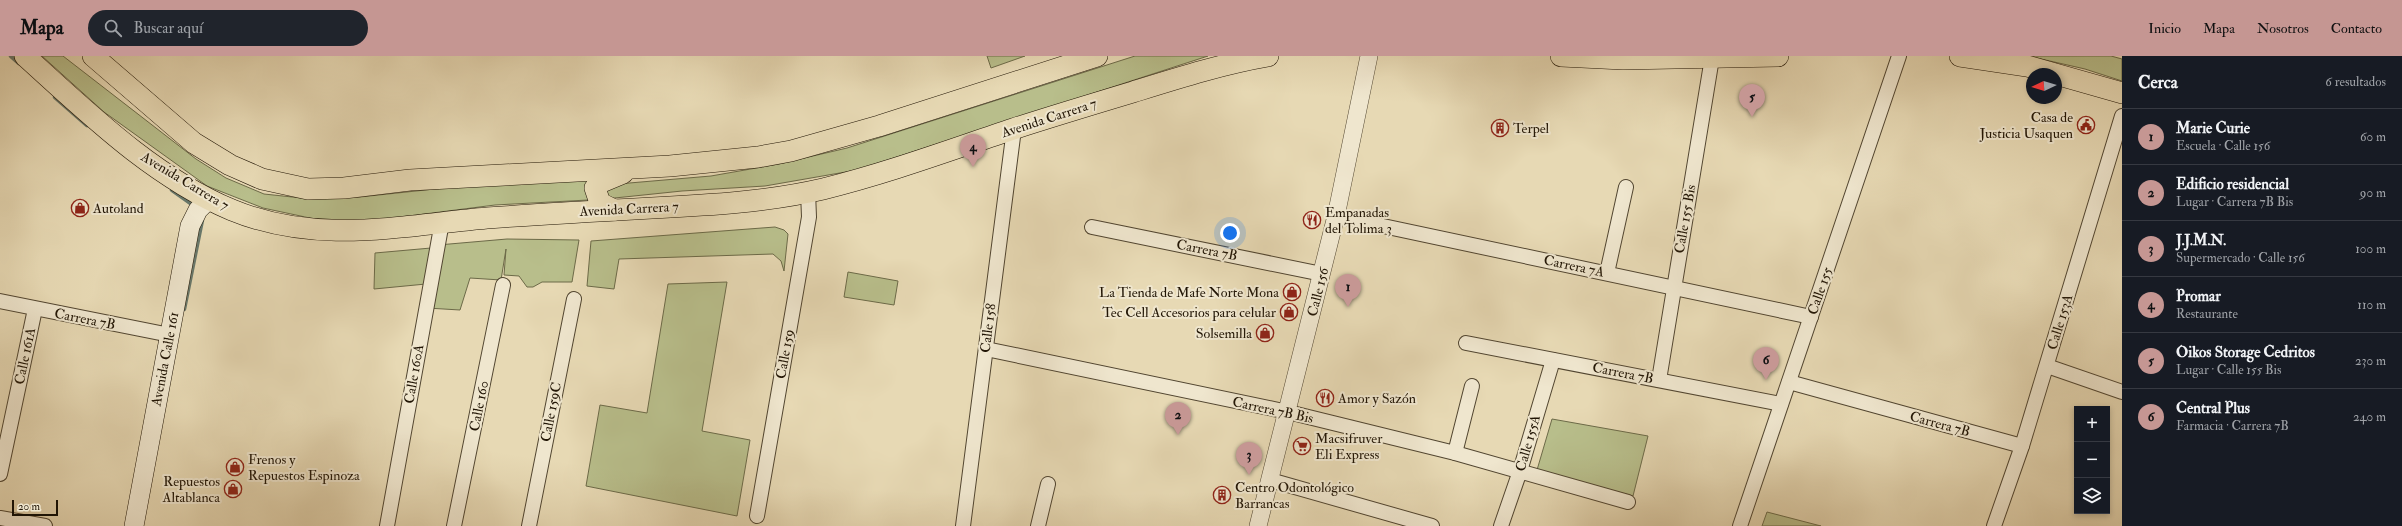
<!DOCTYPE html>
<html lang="es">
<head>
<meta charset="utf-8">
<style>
	body { margin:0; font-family:"IM FELL Double Pica",serif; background:#20242c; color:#f1f3f6 }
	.controls { position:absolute; right:12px; bottom:12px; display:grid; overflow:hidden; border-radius:0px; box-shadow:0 2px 6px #0003 }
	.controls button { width:36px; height:36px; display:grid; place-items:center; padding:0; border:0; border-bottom:1px solid #363941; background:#171b24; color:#f1f3f6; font:20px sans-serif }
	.compass { position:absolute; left:2026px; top:12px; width:36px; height:36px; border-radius:50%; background:#171b24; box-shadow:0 2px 6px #0003; rotate:266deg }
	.scale { position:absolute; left:12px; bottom:10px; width:46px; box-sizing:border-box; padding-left:4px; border:2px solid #211505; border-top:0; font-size:11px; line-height:14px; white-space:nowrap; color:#211505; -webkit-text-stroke:3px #efe6ce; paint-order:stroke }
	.you { position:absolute; left:1230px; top:177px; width:14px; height:14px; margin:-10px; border:3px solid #fff; border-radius:50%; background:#1a73e8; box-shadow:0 0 0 6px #1a73e833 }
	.badge { display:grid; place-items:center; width:26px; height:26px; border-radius:50%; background:#c59692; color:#111; font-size:13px; font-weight:700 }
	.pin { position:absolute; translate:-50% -33px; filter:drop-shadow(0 1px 2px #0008) }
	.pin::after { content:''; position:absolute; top:21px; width:14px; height:12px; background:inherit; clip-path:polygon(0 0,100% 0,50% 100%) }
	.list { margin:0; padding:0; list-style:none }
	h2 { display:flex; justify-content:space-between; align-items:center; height:52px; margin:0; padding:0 16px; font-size:17px }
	h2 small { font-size:13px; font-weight:400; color:#9ea1a6 }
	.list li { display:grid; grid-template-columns:26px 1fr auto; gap:12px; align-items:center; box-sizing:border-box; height:56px; padding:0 16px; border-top:1px solid #363941 }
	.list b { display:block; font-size:15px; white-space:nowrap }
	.list p { margin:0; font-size:13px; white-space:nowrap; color:#9ea1a6 }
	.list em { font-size:13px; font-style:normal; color:#9ea1a6 }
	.icon { flex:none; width:22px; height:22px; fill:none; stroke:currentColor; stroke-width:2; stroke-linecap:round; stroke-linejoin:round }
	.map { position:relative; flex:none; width:2122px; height:470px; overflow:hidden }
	header { display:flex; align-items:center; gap:24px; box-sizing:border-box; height:56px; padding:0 20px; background:#c59692; color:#111 }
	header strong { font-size:19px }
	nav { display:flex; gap:22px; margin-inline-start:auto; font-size:14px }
	.search { width:280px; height:36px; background:#20242c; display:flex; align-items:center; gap:10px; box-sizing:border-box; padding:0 14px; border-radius:22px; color:#9ea1a6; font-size:15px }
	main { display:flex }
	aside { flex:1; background:#171b24 }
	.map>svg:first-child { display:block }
</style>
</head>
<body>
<header>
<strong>Mapa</strong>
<div class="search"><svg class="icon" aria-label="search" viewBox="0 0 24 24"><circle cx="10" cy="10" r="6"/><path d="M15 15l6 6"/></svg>Buscar aquí</div>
<nav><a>Inicio</a><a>Mapa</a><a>Nosotros</a><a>Contacto</a></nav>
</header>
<main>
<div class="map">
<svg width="2122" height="470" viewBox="0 0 2122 470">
	<rect width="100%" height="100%" fill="#e7d9b4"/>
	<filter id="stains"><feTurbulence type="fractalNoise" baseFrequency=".005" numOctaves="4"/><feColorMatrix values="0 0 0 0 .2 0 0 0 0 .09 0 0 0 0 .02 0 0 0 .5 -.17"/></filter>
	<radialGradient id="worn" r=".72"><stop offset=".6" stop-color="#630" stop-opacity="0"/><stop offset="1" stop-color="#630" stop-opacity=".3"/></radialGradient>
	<!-- green -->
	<g fill="#b8be8b" stroke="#6c6a48">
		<polygon points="42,0 63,0 196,103 226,122 264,138 311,143 360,141 472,129 588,124 588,144 495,149 369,165 324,165 263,152 207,130 104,56"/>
		<polygon points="987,0 1025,0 991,12"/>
		<polygon points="1135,0 1208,0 857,114 765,130 682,135 605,143 606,129 711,120 779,108 847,92"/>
		<polygon points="2028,0 2111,0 2122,3 2122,25 2085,13"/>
		<polygon points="775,171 784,174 788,178 784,215 781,205 773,198 619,203 614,233 587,230 591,185"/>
		<polygon points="507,183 579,184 572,226 542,226 533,231 527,231 519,220 504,219 506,193 501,224 470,222 460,254 427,252 438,189"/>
		<polygon points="431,192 426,228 374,233 375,197"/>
		<polygon points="848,216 898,225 894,249 844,241"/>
		<polygon points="727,226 702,375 750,384 737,460 586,430 600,349 647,357 668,228"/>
		<polygon points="1552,363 1648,380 1633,440 1537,414"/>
		<polygon points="1767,456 1821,470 1762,470"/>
	</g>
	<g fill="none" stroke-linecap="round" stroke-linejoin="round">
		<!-- stream -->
		<g stroke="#68786b" stroke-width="4.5">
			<polyline points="11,0 19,7"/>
			<polyline points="55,41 87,69"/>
			<polyline points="172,134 196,151"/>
			<polyline points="184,253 202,164"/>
		</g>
		<defs>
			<g id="minor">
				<polyline points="1336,160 1811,261"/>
				<polyline points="1092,171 1322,218"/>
				<polyline points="1607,217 1626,131"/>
				<polyline points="0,245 170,279"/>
				<polyline points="1466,287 1781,348"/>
				<polyline points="986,293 1288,356 1455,397 1628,446"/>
				<polyline points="2047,310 2122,336"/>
				<polyline points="1659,324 1712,2"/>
				<polyline points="1789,326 2022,390"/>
				<polyline points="1455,397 1472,330"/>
				<polyline points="0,418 35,253"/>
				<polyline points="1270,424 1432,470"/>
				<polyline points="757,460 809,161 808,136"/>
				<polyline points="0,462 45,470"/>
				<polyline points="387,470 442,166"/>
				<polyline points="454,470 503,229"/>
				<polyline points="529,470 574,243"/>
				<polyline points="963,470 1014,73"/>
				<polyline points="1038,470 1048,428"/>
				<polyline points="1501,470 1520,415 1553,304"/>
				<polyline points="1740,470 1899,0"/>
				<polyline points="1994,470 2022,390 2122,60"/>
			</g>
			<polyline id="tertiary" points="1258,470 1336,160 1369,0"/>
			<polyline id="secondary" points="134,470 190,170 198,154 209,143"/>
			<g id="primary">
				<path d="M25,0C87,56 153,121 232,154C317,189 399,170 487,162C542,158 597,155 652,152C710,149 767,146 823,133C888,117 950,94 1013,73C1053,60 1093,48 1133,36C1178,22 1222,8 1268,0"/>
				<polyline points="93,0 194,87 230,109 262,123 308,133 344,132 410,124 670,110 758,101 791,95 879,70 1097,0"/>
				<polyline points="1561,0 1623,3 1778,0"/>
				<polyline points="1960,0 2027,10 2122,37"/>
				<polyline points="614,154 600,147 595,132 599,127 623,117"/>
			</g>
		</defs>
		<!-- minor casing -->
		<use href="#minor" stroke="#524631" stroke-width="16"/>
		<!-- tertiary casing -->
		<use href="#tertiary" stroke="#524631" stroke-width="18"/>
		<!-- secondary casing -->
		<use href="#secondary" stroke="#211505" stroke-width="20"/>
		<!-- primary casing -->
		<use href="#primary" stroke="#211505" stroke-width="22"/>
		<!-- minor -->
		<use href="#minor" stroke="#efe6ce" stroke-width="14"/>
		<!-- tertiary -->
		<use href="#tertiary" stroke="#efe6ce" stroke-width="17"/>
		<!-- secondary -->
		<use href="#secondary" stroke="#efe6ce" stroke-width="19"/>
		<!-- primary -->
		<use href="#primary" stroke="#e7d9b4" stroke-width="21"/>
	</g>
	<!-- icons -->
	<defs>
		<symbol id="civic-ring" viewBox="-11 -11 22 22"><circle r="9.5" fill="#efe6ce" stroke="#8f2418" stroke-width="1.5"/><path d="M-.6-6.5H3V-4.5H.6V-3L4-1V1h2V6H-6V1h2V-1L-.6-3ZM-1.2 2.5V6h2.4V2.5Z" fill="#8f2418"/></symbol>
		<symbol id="building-ring" viewBox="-11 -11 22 22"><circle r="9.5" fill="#efe6ce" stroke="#8f2418" stroke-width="1.5"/><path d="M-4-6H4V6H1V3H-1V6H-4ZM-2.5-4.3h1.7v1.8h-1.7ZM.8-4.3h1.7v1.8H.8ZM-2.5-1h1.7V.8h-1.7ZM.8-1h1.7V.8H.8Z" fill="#8f2418"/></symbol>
		<symbol id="shop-ring" viewBox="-11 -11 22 22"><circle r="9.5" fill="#efe6ce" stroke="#8f2418" stroke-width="1.5"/><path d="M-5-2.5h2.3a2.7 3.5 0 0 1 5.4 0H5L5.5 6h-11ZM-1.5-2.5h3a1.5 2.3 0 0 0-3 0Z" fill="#8f2418"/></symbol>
		<symbol id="restaurant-ring" viewBox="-11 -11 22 22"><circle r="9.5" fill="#efe6ce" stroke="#8f2418" stroke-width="1.5"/><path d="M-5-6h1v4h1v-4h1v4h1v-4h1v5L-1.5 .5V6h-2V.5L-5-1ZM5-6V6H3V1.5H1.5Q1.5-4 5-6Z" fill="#8f2418"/></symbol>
		<symbol id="supermarket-ring" viewBox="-11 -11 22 22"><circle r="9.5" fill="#efe6ce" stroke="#8f2418" stroke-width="1.5"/><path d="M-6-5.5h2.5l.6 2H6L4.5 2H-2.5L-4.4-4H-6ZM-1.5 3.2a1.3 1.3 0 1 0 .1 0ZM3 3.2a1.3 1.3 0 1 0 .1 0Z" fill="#8f2418"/></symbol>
	</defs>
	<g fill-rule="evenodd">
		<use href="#civic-ring" x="2076" y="59" width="20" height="20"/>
		<use href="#building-ring" x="1490" y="62" width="20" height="20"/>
		<use href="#shop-ring" x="70" y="142" width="20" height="20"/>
		<use href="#restaurant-ring" x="1302" y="154" width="20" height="20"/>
		<use href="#shop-ring" x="1282" y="226" width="20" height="20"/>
		<use href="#shop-ring" x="1279" y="246" width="20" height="20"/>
		<use href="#shop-ring" x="1255" y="267" width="20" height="20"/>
		<use href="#restaurant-ring" x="1315" y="332" width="20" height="20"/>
		<use href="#supermarket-ring" x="1292" y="380" width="20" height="20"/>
		<use href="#shop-ring" x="225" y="401" width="20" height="20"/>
		<use href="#shop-ring" x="223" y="423" width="20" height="20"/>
		<use href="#building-ring" x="1212" y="429" width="20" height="20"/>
	</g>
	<g text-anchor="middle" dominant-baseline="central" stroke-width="4" stroke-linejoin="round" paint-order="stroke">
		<!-- poi labels -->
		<g font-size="14" fill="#211505" stroke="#efe6ce" text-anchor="start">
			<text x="2073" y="61" text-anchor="end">Casa de<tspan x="2073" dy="16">Justicia Usaquen</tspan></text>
			<text x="1513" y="72">Terpel</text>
			<text x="93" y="152">Autoland</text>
			<text x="1325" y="156">Empanadas<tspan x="1325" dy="16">del Tolima 3</tspan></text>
			<text x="1279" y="236" text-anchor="end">La Tienda de Mafe Norte Mona</text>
			<text x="1276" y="256" text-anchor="end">Tec Cell Accesorios para celular</text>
			<text x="1252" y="277" text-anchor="end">Solsemilla</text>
			<text x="1338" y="342">Amor y Sazón</text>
			<text x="1315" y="382">Macsifruver<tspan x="1315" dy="16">Eli Express</tspan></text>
			<text x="248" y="403">Frenos y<tspan x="248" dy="16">Repuestos Espinoza</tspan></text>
			<text x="220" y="425" text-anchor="end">Repuestos<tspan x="220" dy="16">Altablanca</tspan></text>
			<text x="1235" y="431">Centro Odontológico<tspan x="1235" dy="16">Barrancas</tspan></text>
		</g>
		<!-- street labels -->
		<g font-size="14" fill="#211505" stroke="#efe6ce">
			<text transform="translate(1049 62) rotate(-18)">Avenida Carrera 7</text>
			<text transform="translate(185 125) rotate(31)">Avenida Carrera 7</text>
			<text transform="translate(629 153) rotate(-3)">Avenida Carrera 7</text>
			<text transform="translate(1685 163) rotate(-80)">Calle 155 Bis</text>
			<text transform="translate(1207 194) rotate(11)">Carrera 7B</text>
			<text transform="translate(1574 210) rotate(12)">Carrera 7A</text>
			<text transform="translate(1820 235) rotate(-71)">Calle 155</text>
			<text transform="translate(1318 236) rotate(-76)">Calle 156</text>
			<text transform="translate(85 263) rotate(11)">Carrera 7B</text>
			<text transform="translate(2060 266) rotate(-73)">Calle 153A</text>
			<text transform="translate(988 272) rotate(-83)">Calle 158</text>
			<text transform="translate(785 298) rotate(-80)">Calle 159</text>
			<text transform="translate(25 300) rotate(-78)">Calle 161A</text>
			<text transform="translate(165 303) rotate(-79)">Avenida Calle 161</text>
			<text transform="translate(1623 317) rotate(11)">Carrera 7B</text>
			<text transform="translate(414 318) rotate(-80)">Calle 160A</text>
			<text transform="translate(479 350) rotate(-79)">Calle 160</text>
			<text transform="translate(1273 354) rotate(12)">Carrera 7B Bis</text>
			<text transform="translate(551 356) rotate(-79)">Calle 159C</text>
			<text transform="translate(1940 368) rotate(15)">Carrera 7B</text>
			<text transform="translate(1528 387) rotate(-74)">Calle 155A</text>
		</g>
	</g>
	<rect width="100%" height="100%" filter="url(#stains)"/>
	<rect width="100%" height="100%" fill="url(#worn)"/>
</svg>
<div class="controls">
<button>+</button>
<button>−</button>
<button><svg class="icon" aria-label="layers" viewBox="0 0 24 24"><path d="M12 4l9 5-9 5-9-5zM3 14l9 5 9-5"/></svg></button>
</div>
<svg class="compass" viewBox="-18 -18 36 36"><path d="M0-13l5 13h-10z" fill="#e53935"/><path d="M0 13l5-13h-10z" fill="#9ea1a6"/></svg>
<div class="scale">20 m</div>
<div class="you"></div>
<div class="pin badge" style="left:1348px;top:251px">1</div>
<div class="pin badge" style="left:1178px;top:379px">2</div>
<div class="pin badge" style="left:1249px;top:419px">3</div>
<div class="pin badge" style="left:973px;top:111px">4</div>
<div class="pin badge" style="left:1752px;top:61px">5</div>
<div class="pin badge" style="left:1766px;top:324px">6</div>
</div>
<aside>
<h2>Cerca<small>6 resultados</small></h2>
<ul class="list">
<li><span class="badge">1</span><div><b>Marie Curie</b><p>Escuela · Calle 156</p></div><em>60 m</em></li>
<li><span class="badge">2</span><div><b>Edificio residencial</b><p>Lugar · Carrera 7B Bis</p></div><em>90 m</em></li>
<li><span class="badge">3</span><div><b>J.J.M.N.</b><p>Supermercado · Calle 156</p></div><em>100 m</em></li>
<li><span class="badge">4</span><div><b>Promar</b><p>Restaurante</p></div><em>110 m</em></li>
<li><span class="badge">5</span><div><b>Oikos Storage Cedritos</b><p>Lugar · Calle 155 Bis</p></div><em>230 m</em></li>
<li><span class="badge">6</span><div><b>Central Plus</b><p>Farmacia · Carrera 7B</p></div><em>240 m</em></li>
</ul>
</aside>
</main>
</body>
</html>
